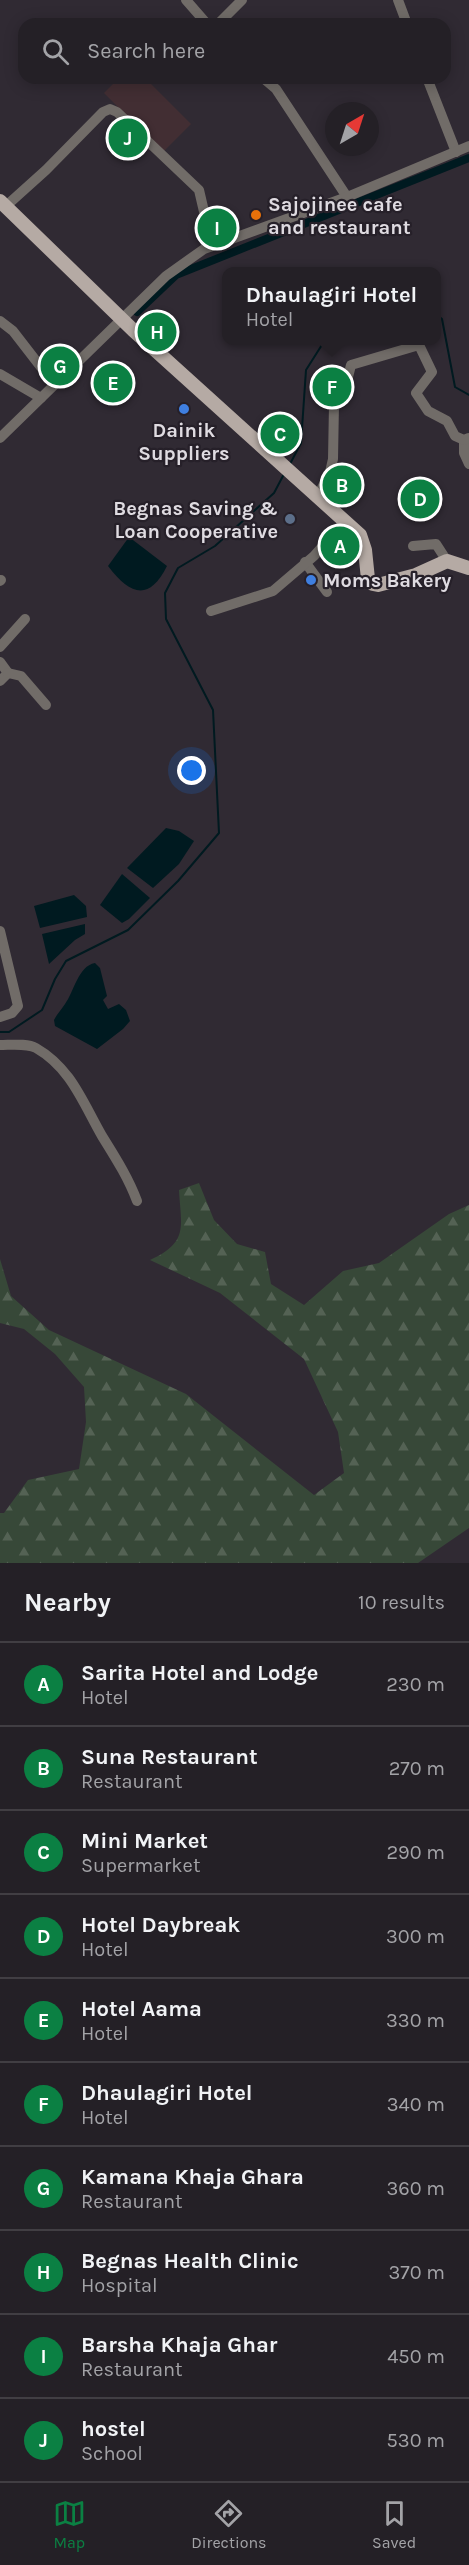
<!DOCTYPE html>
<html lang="en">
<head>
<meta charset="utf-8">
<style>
	body { margin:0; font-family:Karla,sans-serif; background:#2c282e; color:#f1f3f6 }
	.compass { position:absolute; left:325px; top:102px; width:54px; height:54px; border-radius:50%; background:#242026; box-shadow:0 3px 15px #0003; rotate:39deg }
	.you { position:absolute; left:192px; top:771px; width:21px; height:21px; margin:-15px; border:4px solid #fff; border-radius:50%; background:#1a73e8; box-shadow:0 0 0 9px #1a73e833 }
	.badge { display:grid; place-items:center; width:39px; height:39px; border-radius:50%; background:#0b8043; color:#fff; font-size:20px; font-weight:700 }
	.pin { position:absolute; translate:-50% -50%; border:3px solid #fff; box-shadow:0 2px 6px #0006 }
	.popup { position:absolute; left:222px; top:267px; width:219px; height:78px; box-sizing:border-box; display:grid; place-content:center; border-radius:12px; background:#242026; filter:drop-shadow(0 2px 4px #0005); font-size:20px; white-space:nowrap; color:#a3a3a7 }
	.popup b { font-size:22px; color:#f1f3f6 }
	.popup::after { content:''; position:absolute; left:50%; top:100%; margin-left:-12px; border:12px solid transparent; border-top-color:#242026 }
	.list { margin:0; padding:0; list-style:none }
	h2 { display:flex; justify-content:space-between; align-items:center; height:78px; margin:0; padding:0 24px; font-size:26px }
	h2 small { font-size:20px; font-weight:400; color:#a3a3a7 }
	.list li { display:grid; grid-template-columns:39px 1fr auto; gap:18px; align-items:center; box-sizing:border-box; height:84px; padding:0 24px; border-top:2px solid #413e43 }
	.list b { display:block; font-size:22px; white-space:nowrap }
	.list p { margin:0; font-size:20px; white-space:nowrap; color:#a3a3a7 }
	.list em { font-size:20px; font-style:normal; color:#a3a3a7 }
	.icon { flex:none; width:33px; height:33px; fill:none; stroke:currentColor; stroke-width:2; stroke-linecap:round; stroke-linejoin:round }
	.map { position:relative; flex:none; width:469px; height:1563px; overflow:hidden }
	.search { position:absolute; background:#242026; box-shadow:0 3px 15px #0003; left:18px; right:18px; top:18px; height:66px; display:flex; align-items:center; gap:15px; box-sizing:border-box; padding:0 21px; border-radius:18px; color:#a3a3a7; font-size:22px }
	.sheet { height:918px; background:#242026 }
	nav { display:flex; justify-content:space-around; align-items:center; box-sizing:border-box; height:84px; border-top:2px solid #413e43; background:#242026; font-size:16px; color:#a3a3a7 }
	nav a { display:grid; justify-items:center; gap:3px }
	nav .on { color:#0b8043 }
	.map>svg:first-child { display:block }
</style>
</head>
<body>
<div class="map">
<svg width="469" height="1563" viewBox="0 0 469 1563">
	<defs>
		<pattern id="forest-firs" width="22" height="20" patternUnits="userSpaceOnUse" patternTransform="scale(1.5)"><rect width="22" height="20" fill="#374838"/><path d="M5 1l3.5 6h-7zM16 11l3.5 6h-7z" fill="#546254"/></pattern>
	</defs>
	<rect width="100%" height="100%" fill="#302a33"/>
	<!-- education -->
	<polygon fill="#422e33" points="119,78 145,78 191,124 163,152 104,93"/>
	<!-- forest -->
	<path fill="url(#forest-firs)" d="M199,1183L214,1220L237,1244L265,1252L271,1284L304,1305L343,1271L379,1263L449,1214L469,1205V1528L418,1563H0V1513H4L28,1480L79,1469L86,1422L84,1387L55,1354L24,1329L0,1323V1259L11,1296L49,1330L186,1394L314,1495L344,1473L338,1432L304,1359L220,1293L150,1260C189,1242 181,1227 179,1190Z"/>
	<!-- water -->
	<g fill="#001a20">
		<path d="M129,537L167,566C149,602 130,595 108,566Z"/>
		<polygon points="166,828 179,831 194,841 179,864 153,888 127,868"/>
		<polygon points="122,874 150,898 129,919 122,923 100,905"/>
		<polygon points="74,895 86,906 87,917 40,928 34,906"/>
		<polygon points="85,924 85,934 75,940 49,964 42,934"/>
		<path d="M95,963L100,968L107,996L103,1000L108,1009L119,1004L126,1010L130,1021L123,1029L97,1049L55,1026L54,1020C57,1014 61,1010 65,1004C74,992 78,966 95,963Z"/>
	</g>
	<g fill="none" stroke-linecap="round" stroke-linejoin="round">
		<!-- stream -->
		<g stroke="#001a20" stroke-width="2">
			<polyline points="437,315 442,319 455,387 469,395"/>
			<polyline points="290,464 301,443 306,370 325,340"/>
			<polyline points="0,1032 9,1032 42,1010 55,979 66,961 128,930 178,881 219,833 213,710 166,619 165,593 178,568 215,546 274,493 284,474"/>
		</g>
		<!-- canal -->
		<polyline stroke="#001a20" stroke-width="8" points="137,312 176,275 469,158"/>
		<!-- minor -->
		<g stroke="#716c68" stroke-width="10">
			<polyline points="186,0 207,24"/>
			<polyline points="398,0 407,24"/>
			<polyline points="218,24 242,0"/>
			<polyline points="263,78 276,89 347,197"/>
			<polyline points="427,78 456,152"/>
			<polyline points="6,206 46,170 103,112 110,109 117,112 199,190 212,246"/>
			<polyline points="0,321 13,331 54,384"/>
			<polyline points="0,374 41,398"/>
			<polyline points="0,438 166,276 204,249 347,197 469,146"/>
			<polyline points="464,440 464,453 469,464"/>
			<polyline points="317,498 330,472 333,459 334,404 344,393 351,365 419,345 432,372 416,393 428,411 447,421 455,436 464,440 469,438"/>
			<polyline points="413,546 436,544 447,561"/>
			<polyline points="305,562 327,592"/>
			<polyline points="0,581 1,580"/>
			<polyline points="211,611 273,591 314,556 344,522"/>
			<polyline points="0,647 25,619"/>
			<polyline points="0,662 8,673 0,681"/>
			<polyline points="8,673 21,676 46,705"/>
			<polyline points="0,931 18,1006 12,1013 0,1017"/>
			<path d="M0,1045C11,1045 27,1043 36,1048C71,1068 83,1103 102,1136C115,1157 128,1177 137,1201"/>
		</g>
		<!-- major -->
		<polyline stroke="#b5aaa4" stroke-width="14" points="0,201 133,330 360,535 365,550 368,579 373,584 378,585 416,575 447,561 469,568"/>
	</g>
	<!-- markers -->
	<circle fill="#e8710a" stroke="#262029" stroke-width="2" cx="256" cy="215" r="6"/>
	<g fill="#3f7fe0" stroke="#262029" stroke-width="2">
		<circle cx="184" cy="409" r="6"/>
		<circle cx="311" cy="580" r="6"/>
	</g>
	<circle fill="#5c6f8a" stroke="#262029" stroke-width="2" cx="290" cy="519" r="6"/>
	<g text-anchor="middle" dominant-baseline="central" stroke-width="4.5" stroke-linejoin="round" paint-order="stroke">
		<!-- poi labels -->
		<g font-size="20" font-weight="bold" fill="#dfdbe1" stroke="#262029" text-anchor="start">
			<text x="268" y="204">Sajojinee cafe<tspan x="268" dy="23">and restaurant</tspan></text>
			<text x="184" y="430" text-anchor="middle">Dainik<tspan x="184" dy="23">Suppliers</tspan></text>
			<text x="278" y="508" text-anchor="end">Begnas Saving &amp;<tspan x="278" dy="23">Loan Cooperative</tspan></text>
			<text x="323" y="580">Moms Bakery</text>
		</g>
	</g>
</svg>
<svg class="compass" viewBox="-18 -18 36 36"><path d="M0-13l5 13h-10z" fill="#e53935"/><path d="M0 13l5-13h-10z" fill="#a3a3a7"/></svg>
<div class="you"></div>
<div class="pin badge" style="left:340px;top:546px">A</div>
<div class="pin badge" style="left:342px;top:485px">B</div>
<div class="pin badge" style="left:280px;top:434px">C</div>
<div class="pin badge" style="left:420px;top:499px">D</div>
<div class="pin badge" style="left:113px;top:383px">E</div>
<div class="pin badge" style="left:332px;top:387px">F</div>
<div class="popup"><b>Dhaulagiri Hotel</b>Hotel</div>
<div class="pin badge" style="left:60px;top:366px">G</div>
<div class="pin badge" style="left:157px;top:332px">H</div>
<div class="pin badge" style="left:217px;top:228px">I</div>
<div class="pin badge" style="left:128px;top:138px">J</div>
<div class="search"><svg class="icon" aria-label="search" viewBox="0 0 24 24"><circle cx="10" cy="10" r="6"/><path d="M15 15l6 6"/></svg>Search here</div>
</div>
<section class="sheet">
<h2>Nearby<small>10 results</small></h2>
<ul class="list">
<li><span class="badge">A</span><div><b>Sarita Hotel and Lodge</b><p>Hotel</p></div><em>230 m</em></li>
<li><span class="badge">B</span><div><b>Suna Restaurant</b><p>Restaurant</p></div><em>270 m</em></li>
<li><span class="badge">C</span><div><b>Mini Market</b><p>Supermarket</p></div><em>290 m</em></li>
<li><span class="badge">D</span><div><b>Hotel Daybreak</b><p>Hotel</p></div><em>300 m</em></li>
<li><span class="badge">E</span><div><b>Hotel Aama</b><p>Hotel</p></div><em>330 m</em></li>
<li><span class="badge">F</span><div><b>Dhaulagiri Hotel</b><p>Hotel</p></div><em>340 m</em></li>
<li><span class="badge">G</span><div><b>Kamana Khaja Ghara</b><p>Restaurant</p></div><em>360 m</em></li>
<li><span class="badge">H</span><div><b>Begnas Health Clinic</b><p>Hospital</p></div><em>370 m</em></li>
<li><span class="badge">I</span><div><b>Barsha Khaja Ghar</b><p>Restaurant</p></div><em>450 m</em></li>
<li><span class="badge">J</span><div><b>hostel</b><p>School</p></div><em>530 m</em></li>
</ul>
</section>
<nav>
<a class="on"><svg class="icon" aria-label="map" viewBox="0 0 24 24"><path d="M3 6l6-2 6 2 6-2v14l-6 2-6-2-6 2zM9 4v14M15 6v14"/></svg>Map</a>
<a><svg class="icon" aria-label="directions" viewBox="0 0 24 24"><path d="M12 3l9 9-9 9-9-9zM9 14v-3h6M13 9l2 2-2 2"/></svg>Directions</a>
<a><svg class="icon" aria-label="saved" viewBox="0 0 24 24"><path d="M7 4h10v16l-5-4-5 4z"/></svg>Saved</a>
</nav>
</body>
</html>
